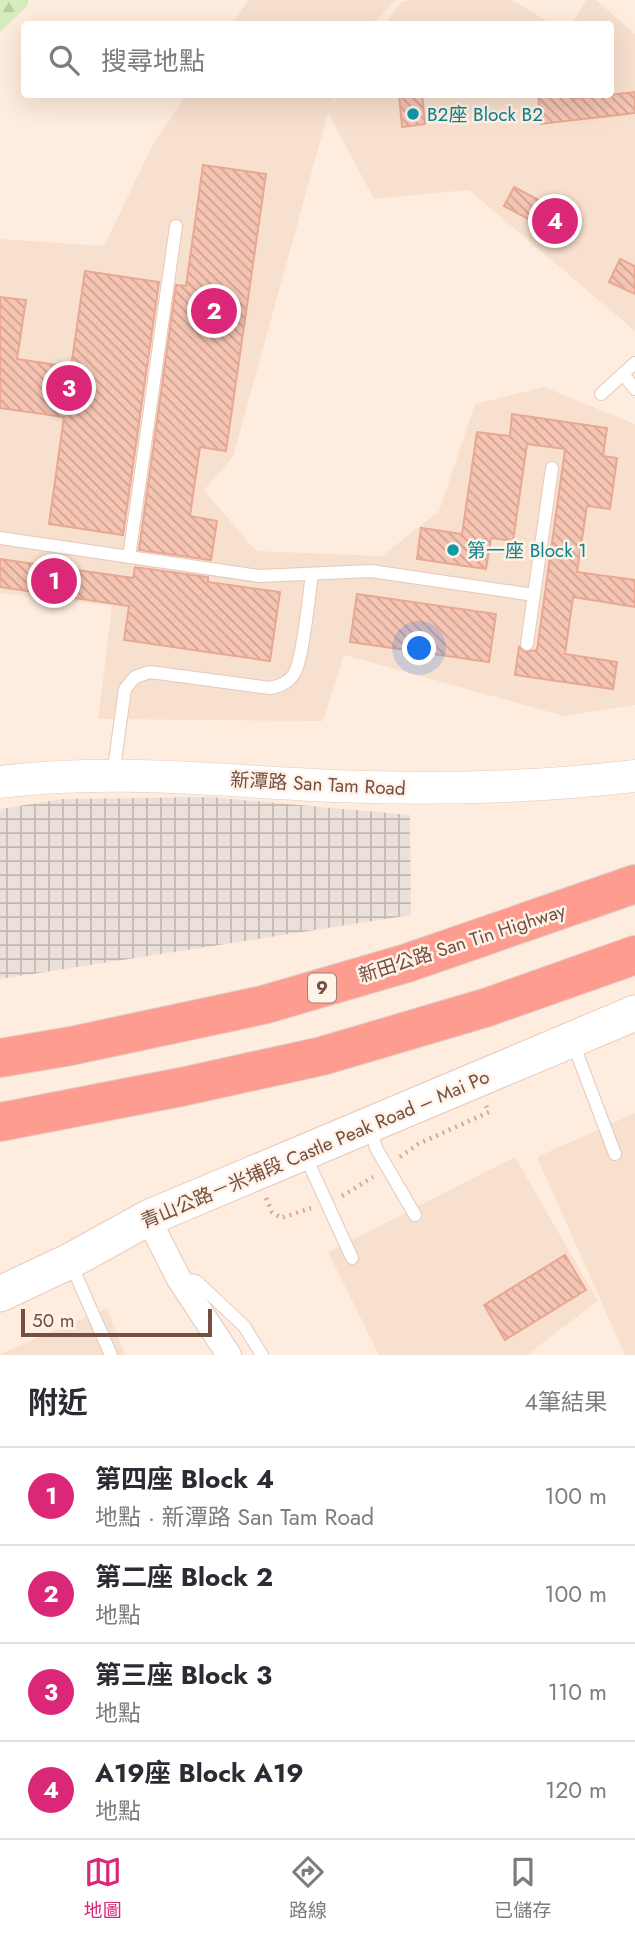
<!DOCTYPE html>
<html lang="zh-TW">
<head>
<meta charset="utf-8">
<style>
	body { margin:0; font-family:Jost,"Noto Sans TC",sans-serif; background:#f7f7f7; color:#2b2b33 }
	.scale { position:absolute; left:21px; bottom:18px; width:191px; box-sizing:border-box; padding-left:7px; border:4px solid #754f44; border-top:0; font-size:19px; line-height:24px; white-space:nowrap; color:#754f44; -webkit-text-stroke:5px #fff2e6; paint-order:stroke }
	.you { position:absolute; left:420px; top:649px; width:24px; height:24px; margin:-18px; border:5px solid #fff; border-radius:50%; background:#1a73e8; box-shadow:0 0 0 10px #1a73e833 }
	.badge { display:grid; place-items:center; width:46px; height:46px; border-radius:50%; background:#db2777; color:#fff; font-size:23px; font-weight:700 }
	.pin { position:absolute; translate:-50% -50%; border:4px solid #fff; box-shadow:0 2px 7px #0006 }
	.list { margin:0; padding:0; list-style:none }
	h2 { display:flex; justify-content:space-between; align-items:center; height:91px; margin:0; padding:0 28px; font-size:30px }
	h2 small { font-size:23px; font-weight:400; color:#7c7c81 }
	.list li { display:grid; grid-template-columns:46px 1fr auto; gap:21px; align-items:center; box-sizing:border-box; height:98px; padding:0 28px; border-top:2px solid #e1e1e2 }
	.list b { display:block; font-size:26px; white-space:nowrap }
	.list p { margin:0; font-size:23px; white-space:nowrap; color:#7c7c81 }
	.list em { font-size:23px; font-style:normal; color:#7c7c81 }
	.icon { flex:none; width:38px; height:38px; fill:none; stroke:currentColor; stroke-width:2; stroke-linecap:round; stroke-linejoin:round }
	.map { position:relative; flex:none; width:635px; height:1355px; overflow:hidden }
	.search { position:absolute; background:#fff; box-shadow:0 7px 28px #0002; left:21px; right:21px; top:21px; height:77px; display:flex; align-items:center; gap:18px; box-sizing:border-box; padding:0 24px; border-radius:7px; color:#7c7c81; font-size:26px }
	.sheet { height:483px; background:#fff }
	nav { display:flex; justify-content:space-around; align-items:center; box-sizing:border-box; height:98px; border-top:2px solid #e1e1e2; background:#fff; font-size:19px; color:#7c7c81 }
	nav a { display:grid; justify-items:center; gap:4px }
	nav .on { color:#db2777 }
	.map>svg:first-child { display:block }
</style>
</head>
<body>
<div class="map">
<svg width="635" height="1355" viewBox="0 0 635 1355">
	<defs>
		<pattern id="industrial-grid" width="8" height="8" patternUnits="userSpaceOnUse" patternTransform="scale(1.75)"><rect width="8" height="8" fill="#ebe0da"/><path d="M0 4h8M4 0v8" fill="none" stroke="#c3b8b2"/></pattern>
		<pattern id="forest-firs" width="22" height="20" patternUnits="userSpaceOnUse" patternTransform="scale(1.75)"><rect width="22" height="20" fill="#d6ecbc"/><path d="M5 1l3.5 6h-7zM16 11l3.5 6h-7z" fill="#bbcca3"/></pattern>
		<pattern id="building-back-hatch" width="6" height="6" patternUnits="userSpaceOnUse" patternTransform="scale(1.75)"><rect width="6" height="6" fill="#f6c4b3"/><path d="M-1 5l2 2M0 0l6 6M5-1l2 2" fill="none" stroke="#cca293"/></pattern>
	</defs>
	<rect width="100%" height="100%" fill="#feedde"/>
	<!-- residential -->
	<g fill="#f8e0ce">
		<polygon points="248,0 396,0 372,24 232,24"/>
		<polygon points="408,0 512,0 552,24 386,24 400,3"/>
		<polygon points="586,0 596,0 635,34 635,331 469,190 374,199 328,113 233,457 204,490 256,551 382,556 439,511 475,404 544,387 635,424 635,705 564,716 344,655 323,721 98,719 112,606 0,593 0,239 104,246 153,144 186,95 336,95 331,107 340,94 610,94 610,24 572,24"/>
		<polygon points="635,1113 635,1355 625,1355 537,1157"/>
		<polygon points="515,1157 598,1301 527,1355 379,1355 328,1252"/>
		<polygon points="107,1308 125,1355 0,1355 0,1354"/>
	</g>
	<!-- industrial -->
	<polygon fill="url(#industrial-grid)" points="209,797 410,815 411,915 0,979 0,809 63,799"/>
	<!-- forest -->
	<polygon fill="url(#forest-firs)" points="0,0 28,0 28,5 0,32"/>
	<!-- building -->
	<g fill="url(#building-back-hatch)" stroke="#eaa792" stroke-width="2">
		<polygon points="635,92 635,113 541,124 538,94 572,94 573,99"/>
		<polygon points="399,94 422,94 425,124 402,127"/>
		<polygon points="203,165 266,174 226,451 200,447 190,516 217,521 211,560 139,550 176,285 186,286"/>
		<polygon points="514,187 576,220 566,239 504,206"/>
		<polygon points="620,259 635,266 635,294 609,282"/>
		<polygon points="85,271 159,282 123,535 49,524 64,417 0,408 0,297 26,300 17,359 71,367"/>
		<polygon points="512,414 607,428 603,456 617,458 610,509 587,506 577,572 635,580 635,607 573,597 565,654 617,662 613,689 515,675 519,647 525,652 537,650 565,449 527,444 513,541 491,538 486,569 417,559 421,528 462,534 477,432 510,436"/>
		<polygon points="0,559 133,578 135,567 208,577 208,582 280,592 270,661 124,640 129,606 0,587"/>
		<polygon points="357,594 496,614 489,662 350,642"/>
		<polygon points="565,1255 586,1290 505,1340 484,1305"/>
	</g>
	<g fill="none" stroke-linecap="round" stroke-linejoin="round">
		<defs>
			<g id="service">
				<polyline points="623,374 635,389"/>
				<polyline points="601,394 635,363"/>
				<polyline points="0,538 259,576 371,571 534,595"/>
				<polyline points="129,557 176,226"/>
				<polyline points="527,644 552,468"/>
				<path d="M113,775L125,689L135,677L150,672L270,688C280,686 288,683 294,674C303,660 309,594 312,574"/>
				<polyline points="573,1043 615,1154"/>
				<polyline points="370,1125 376,1148 415,1215"/>
				<polyline points="304,1153 352,1258"/>
				<polyline points="71,1264 111,1355"/>
				<polyline points="180,1279 196,1281 244,1326 262,1355"/>
			</g>
			<polyline id="minor" points="148,1218 179,1279 229,1355"/>
			<path id="tertiary" d="M0,782C111,768 222,781 333,786C435,790 534,788 635,776"/>
			<polyline id="secondary" points="0,1294 70,1261 148,1218 635,1013"/>
			<g id="motorway">
				<polyline points="0,1058 71,1046 263,1005 407,963 635,884"/>
				<polyline points="0,1122 186,1086 322,1056 488,1007 635,955"/>
			</g>
		</defs>
		<!-- service casing -->
		<use href="#service" stroke="#e4c9bc" stroke-width="14"/>
		<!-- minor casing -->
		<use href="#minor" stroke="#e4c9bc" stroke-width="26"/>
		<!-- tertiary casing -->
		<use href="#tertiary" stroke="#e4c9bc" stroke-width="33"/>
		<!-- secondary casing -->
		<use href="#secondary" stroke="#eac9b9" stroke-width="37"/>
		<!-- motorway casing -->
		<use href="#motorway" stroke="#dbd1ce" stroke-width="40"/>
		<!-- path -->
		<g stroke="#daa897" stroke-width="4.5" stroke-dasharray="2 5" stroke-linecap="butt">
			<polyline points="400,1157 418,1144 489,1112 486,1106"/>
			<polyline points="342,1196 373,1177"/>
			<polyline points="266,1198 272,1212 281,1218 311,1208"/>
		</g>
		<!-- service -->
		<use href="#service" stroke="#fff" stroke-width="12"/>
		<!-- minor -->
		<use href="#minor" stroke="#fff" stroke-width="24"/>
		<!-- tertiary -->
		<use href="#tertiary" stroke="#fff" stroke-width="32"/>
		<!-- secondary -->
		<use href="#secondary" stroke="#fff" stroke-width="35"/>
		<!-- motorway -->
		<use href="#motorway" stroke="#fe9c8f" stroke-width="38"/>
	</g>
	<!-- markers -->
	<g fill="#0f9aa8" stroke="#fff2e6" stroke-width="2.5">
		<circle cx="413" cy="114" r="7"/>
		<circle cx="453" cy="550" r="7"/>
	</g>
	<g text-anchor="middle" dominant-baseline="central" stroke-width="5" stroke-linejoin="round" paint-order="stroke">
		<!-- shield labels -->
		<rect fill="#fff2e6" stroke="#9e8075" stroke-width="2" x="308" y="973.5" width="28" height="29" rx="5"/>
		<g font-size="18" font-weight="bold" fill="#754f44">
			<text x="322" y="988">9</text>
		</g>
		<!-- culture labels -->
		<g font-size="19" fill="#0d838f" stroke="#fff2e6" text-anchor="start">
			<text x="427" y="114">B2座 Block B2</text>
			<text x="467" y="550">第一座 Block 1</text>
		</g>
		<!-- street labels -->
		<g font-size="19" fill="#754f44" stroke="#fff2e6">
			<text transform="translate(318 784) rotate(3)">新潭路 San Tam Road</text>
			<text transform="translate(462 943) rotate(-18)">新田公路 San Tin Highway</text>
			<text transform="translate(315 1149) rotate(-23)">青山公路－米埔段 Castle Peak Road – Mai Po</text>
		</g>
	</g>
</svg>
<div class="scale">50 m</div>
<div class="you"></div>
<div class="pin badge" style="left:54px;top:581px">1</div>
<div class="pin badge" style="left:214px;top:311px">2</div>
<div class="pin badge" style="left:69px;top:388px">3</div>
<div class="pin badge" style="left:555px;top:221px">4</div>
<div class="search"><svg class="icon" aria-label="search" viewBox="0 0 24 24"><circle cx="10" cy="10" r="6"/><path d="M15 15l6 6"/></svg>搜尋地點</div>
</div>
<section class="sheet">
<h2>附近<small>4筆結果</small></h2>
<ul class="list">
<li><span class="badge">1</span><div><b>第四座 Block 4</b><p>地點 · 新潭路 San Tam Road</p></div><em>100 m</em></li>
<li><span class="badge">2</span><div><b>第二座 Block 2</b><p>地點</p></div><em>100 m</em></li>
<li><span class="badge">3</span><div><b>第三座 Block 3</b><p>地點</p></div><em>110 m</em></li>
<li><span class="badge">4</span><div><b>A19座 Block A19</b><p>地點</p></div><em>120 m</em></li>
</ul>
</section>
<nav>
<a class="on"><svg class="icon" aria-label="map" viewBox="0 0 24 24"><path d="M3 6l6-2 6 2 6-2v14l-6 2-6-2-6 2zM9 4v14M15 6v14"/></svg>地圖</a>
<a><svg class="icon" aria-label="directions" viewBox="0 0 24 24"><path d="M12 3l9 9-9 9-9-9zM9 14v-3h6M13 9l2 2-2 2"/></svg>路線</a>
<a><svg class="icon" aria-label="saved" viewBox="0 0 24 24"><path d="M7 4h10v16l-5-4-5 4z"/></svg>已儲存</a>
</nav>
</body>
</html>
